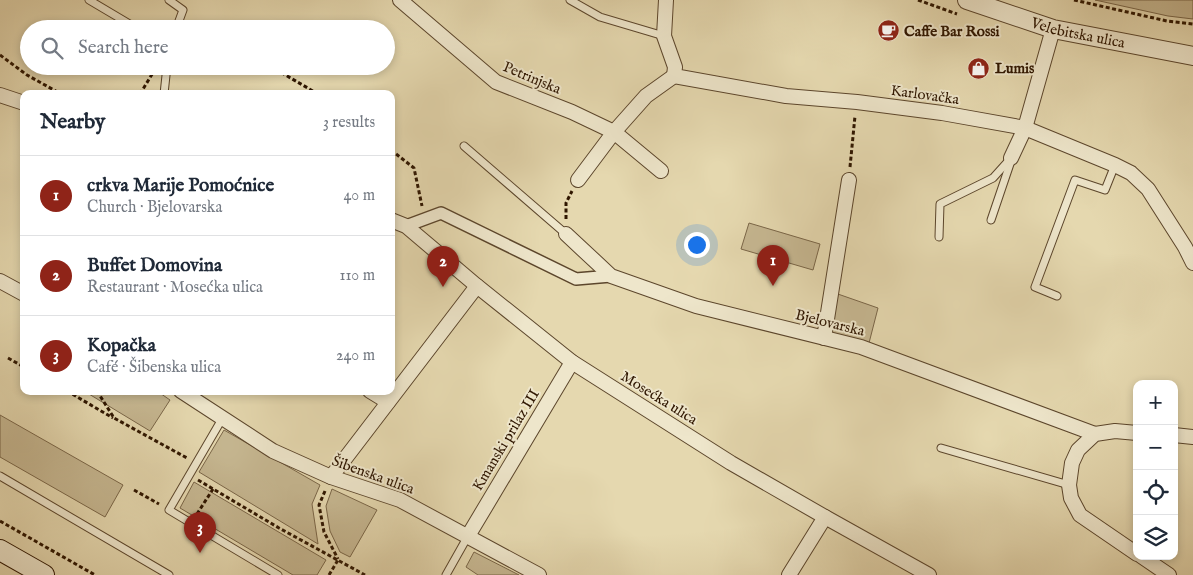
<!DOCTYPE html>
<html lang="en">
<head>
<meta charset="utf-8">
<style>
	body { margin:0; font-family:"IM FELL English",serif; background:#f2f2f3; color:#1f2937 }
	.controls { position:absolute; right:15px; bottom:15px; display:grid; overflow:hidden; border-radius:10px; box-shadow:0 2px 8px #0003 }
	.controls button { width:45px; height:45px; display:grid; place-items:center; padding:0; border:0; border-bottom:1px solid #e0e1e3; background:#fff; color:#1f2937; font:25px sans-serif }
	.you { position:absolute; left:696px; top:244px; width:18px; height:18px; margin:-12px; border:4px solid #fff; border-radius:50%; background:#1a73e8; box-shadow:0 0 0 8px #1a73e833 }
	.badge { display:grid; place-items:center; width:32px; height:32px; border-radius:50%; background:#8f2418; color:#fff; font-size:16px; font-weight:700 }
	.pin { position:absolute; translate:-50% -41px; filter:drop-shadow(0 1px 2px #0008) }
	.pin::after { content:''; position:absolute; top:26px; width:18px; height:15px; background:inherit; clip-path:polygon(0 0,100% 0,50% 100%) }
	.list { margin:0; padding:0; list-style:none }
	h2 { display:flex; justify-content:space-between; align-items:center; height:65px; margin:0; padding:0 20px; font-size:21px }
	h2 small { font-size:16px; font-weight:400; color:#747a83 }
	.list li { display:grid; grid-template-columns:32px 1fr auto; gap:15px; align-items:center; box-sizing:border-box; height:80px; padding:0 20px; border-top:1px solid #e0e1e3 }
	.list b { display:block; font-size:19px; white-space:nowrap }
	.list p { margin:0; font-size:16px; white-space:nowrap; color:#747a83 }
	.list em { font-size:16px; font-style:normal; color:#747a83 }
	.icon { flex:none; width:28px; height:28px; fill:none; stroke:currentColor; stroke-width:2; stroke-linecap:round; stroke-linejoin:round }
	.map { position:relative; flex:none; width:1193px; height:575px; overflow:hidden }
	.search { position:absolute; background:#fff; box-shadow:0 2px 8px #0003; left:20px; top:20px; width:375px; height:55px; display:flex; align-items:center; gap:12px; box-sizing:border-box; padding:0 18px; border-radius:28px; color:#747a83; font-size:19px }
	.panel { position:absolute; background:#fff; box-shadow:0 2px 8px #0003; left:20px; top:90px; width:375px; height:305px; border-radius:10px }
	.map>svg:first-child { display:block }
</style>
</head>
<body>
<div class="map">
<svg width="1193" height="575" viewBox="0 0 1193 575">
	<rect width="100%" height="100%" fill="#e5d8af"/>
	<filter id="stains"><feTurbulence type="fractalNoise" baseFrequency=".004" numOctaves="4"/><feColorMatrix values="0 0 0 0 .2 0 0 0 0 .09 0 0 0 0 .02 0 0 0 .5 -.17"/></filter>
	<radialGradient id="worn" r=".72"><stop offset=".6" stop-color="#630" stop-opacity="0"/><stop offset="1" stop-color="#630" stop-opacity=".3"/></radialGradient>
	<!-- green -->
	<g fill="#c6b791" stroke="#7a6648">
		<polygon points="1095,0 1193,0 1193,19 1168,16"/>
		<polygon points="749,223 820,244 813,270 741,249"/>
		<polygon points="835,293 878,308 869,343 829,334"/>
		<polygon points="84,391 157,391 170,400 150,431"/>
		<polygon points="0,415 123,485 105,517 0,457"/>
		<polygon points="224,430 320,485 312,504 318,544 199,472"/>
		<polygon points="194,482 326,560 317,575 293,575 180,508"/>
		<polygon points="332,489 377,510 350,557 340,552 330,531 326,506"/>
		<polygon points="474,552 519,575 478,575 466,567"/>
	</g>
	<g fill="none" stroke-linecap="round" stroke-linejoin="round">
		<defs>
			<g id="service">
				<polyline points="89,0 138,29"/>
				<polyline points="169,0 183,10 176,29"/>
				<polyline points="570,0 600,17 664,36"/>
				<polyline points="164,94 167,66"/>
				<polyline points="464,146 566,234"/>
				<polyline points="991,220 1011,161"/>
				<polyline points="939,237 940,204 993,178 1011,158"/>
				<polyline points="1057,296 1035,287 1075,180 1105,190 1115,165"/>
				<polyline points="222,419 169,510 278,575"/>
				<polyline points="941,448 1069,485"/>
				<polyline points="0,476 169,575"/>
				<polyline points="446,575 468,536"/>
			</g>
			<polyline id="pedestrian" points="406,226 441,213 576,279 611,276"/>
			<g id="minor">
				<polyline points="400,0 496,82 572,112 614,132 661,171"/>
				<polyline points="666,0 664,36 675,67 674,76 786,96 857,102 942,113 1025,128 1115,165 1131,173 1148,189 1185,247 1193,263"/>
				<polyline points="0,95 24,103"/>
				<polyline points="1011,158 1025,128 1053,29"/>
				<polyline points="578,180 614,132 646,96 674,76"/>
				<polyline points="391,220 406,226 477,286 572,362 731,463 825,517 929,575"/>
				<polyline points="566,234 611,276 696,306 861,347 1095,434"/>
				<polyline points="0,281 24,294"/>
				<polyline points="824,338 849,180"/>
				<polyline points="181,391 273,451 331,477 400,500 539,575"/>
				<polyline points="370,391 388,402"/>
				<polyline points="1137,433 1115,431 1095,434 1078,450 1072,463 1069,485 1071,498 1080,515 1137,554"/>
				<polyline points="1174,435 1193,437"/>
				<polyline points="331,477 477,286"/>
				<polyline points="468,536 572,362"/>
				<polyline points="1141,556 1169,575"/>
				<polyline points="789,575 825,517"/>
			</g>
			<g id="tertiary">
				<path id="s1" d="M967,0L1053,29L1193,56"/>
			</g>
			<polyline id="secondary" points="0,550 44,575"/>
		</defs>
		<!-- service casing -->
		<use href="#service" stroke="#5c462c" stroke-width="9"/>
		<!-- pedestrian casing -->
		<use href="#pedestrian" stroke="#5c462c" stroke-width="14"/>
		<!-- minor casing -->
		<use href="#minor" stroke="#5c462c" stroke-width="16"/>
		<!-- tertiary casing -->
		<use href="#tertiary" stroke="#5c462c" stroke-width="20"/>
		<!-- secondary casing -->
		<use href="#secondary" stroke="#2f1600" stroke-width="22"/>
		<!-- path -->
		<g stroke="#2f1600" stroke-width="3" stroke-dasharray="4 2.5" stroke-linecap="butt">
			<polyline points="918,0 957,14"/>
			<polyline points="1074,0 1167,21 1193,24"/>
			<polyline points="0,55 27,75 61,94"/>
			<polyline points="270,66 318,94"/>
			<polyline points="105,94 107,92 112,94"/>
			<polyline points="140,94 154,71"/>
			<polyline points="391,150 414,168 422,206"/>
			<polyline points="850,167 855,116"/>
			<polyline points="566,219 566,203 572,191"/>
			<polyline points="8,358 24,367"/>
			<polyline points="67,391 113,418"/>
			<polyline points="97,391 114,418 187,458"/>
			<polyline points="198,480 279,528 365,575"/>
			<polyline points="134,490 159,504"/>
			<polyline points="325,491 319,505 324,532 338,559"/>
			<polyline points="197,514 213,489"/>
			<polyline points="0,521 95,575"/>
			<polyline points="329,575 338,560"/>
		</g>
		<!-- service -->
		<use href="#service" stroke="#eee6cb" stroke-width="7"/>
		<!-- pedestrian -->
		<use href="#pedestrian" stroke="#eee6cb" stroke-width="11"/>
		<!-- minor -->
		<use href="#minor" stroke="#eee6cb" stroke-width="14"/>
		<!-- tertiary -->
		<use href="#tertiary" stroke="#eee6cb" stroke-width="18"/>
		<!-- secondary -->
		<use href="#secondary" stroke="#eee6cb" stroke-width="20"/>
	</g>
	<!-- icons -->
	<defs>
		<symbol id="cafe-disc" viewBox="-11 -11 22 22"><circle r="9.5" fill="#8f2418" stroke="#eee6cb"/><path d="M-5.5-4.5H6V0H3Q3 3.5 0 3.5H-2.5Q-5.5 3.5-5.5 0ZM3-3.2v2h1.7v-2ZM-6 4.5H4V6H-6Z" fill="#fff"/></symbol>
		<symbol id="shop-disc" viewBox="-11 -11 22 22"><circle r="9.5" fill="#8f2418" stroke="#eee6cb"/><path d="M-5-2.5h2.3a2.7 3.5 0 0 1 5.4 0H5L5.5 6h-11ZM-1.5-2.5h3a1.5 2.3 0 0 0-3 0Z" fill="#fff"/></symbol>
	</defs>
	<g fill-rule="evenodd">
		<use href="#cafe-disc" x="876" y="18" width="25" height="25"/>
		<use href="#shop-disc" x="966" y="56" width="25" height="25"/>
	</g>
	<g text-anchor="middle" dominant-baseline="central" stroke-width="4" stroke-linejoin="round" paint-order="stroke">
		<!-- poi labels -->
		<g font-size="15" font-weight="bold" fill="#2f1600" stroke="#eee6cb" text-anchor="start">
			<text x="904" y="31">Caffe Bar Rossi</text>
			<text x="995" y="68">Lumis</text>
		</g>
		<!-- street labels -->
		<g font-size="15" fill="#2f1600" stroke="#eee6cb">
			<text stroke="none"><textPath href="#s1" startOffset="116">Velebitska ulica</textPath></text>
			<text transform="translate(532 78) rotate(23)">Petrinjska</text>
			<text transform="translate(925 95) rotate(8)">Karlovačka</text>
			<text transform="translate(830 323) rotate(14)">Bjelovarska</text>
			<text transform="translate(659 398) rotate(32)">Mosećka ulica</text>
			<text transform="translate(506 440) rotate(-59)">Kmanski prilaz III</text>
			<text transform="translate(373 475) rotate(20)">Šibenska ulica</text>
		</g>
	</g>
	<rect width="100%" height="100%" filter="url(#stains)"/>
	<rect width="100%" height="100%" fill="url(#worn)"/>
</svg>
<div class="controls">
<button>+</button>
<button>−</button>
<button><svg class="icon" aria-label="locate" viewBox="0 0 24 24"><circle cx="12" cy="12" r="6"/><path d="M12 2v4M12 18v4M2 12h4M18 12h4"/></svg></button>
<button><svg class="icon" aria-label="layers" viewBox="0 0 24 24"><path d="M12 4l9 5-9 5-9-5zM3 14l9 5 9-5"/></svg></button>
</div>
<div class="you"></div>
<div class="pin badge" style="left:773px;top:286px">1</div>
<div class="pin badge" style="left:443px;top:287px">2</div>
<div class="pin badge" style="left:200px;top:553px">3</div>
<div class="search"><svg class="icon" aria-label="search" viewBox="0 0 24 24"><circle cx="10" cy="10" r="6"/><path d="M15 15l6 6"/></svg>Search here</div>
<section class="panel">
<h2>Nearby<small>3 results</small></h2>
<ul class="list">
<li><span class="badge">1</span><div><b>crkva Marije Pomoćnice</b><p>Church · Bjelovarska</p></div><em>40 m</em></li>
<li><span class="badge">2</span><div><b>Buffet Domovina</b><p>Restaurant · Mosećka ulica</p></div><em>110 m</em></li>
<li><span class="badge">3</span><div><b>Kopačka</b><p>Café · Šibenska ulica</p></div><em>240 m</em></li>
</ul>
</section>
</div>
</body>
</html>
